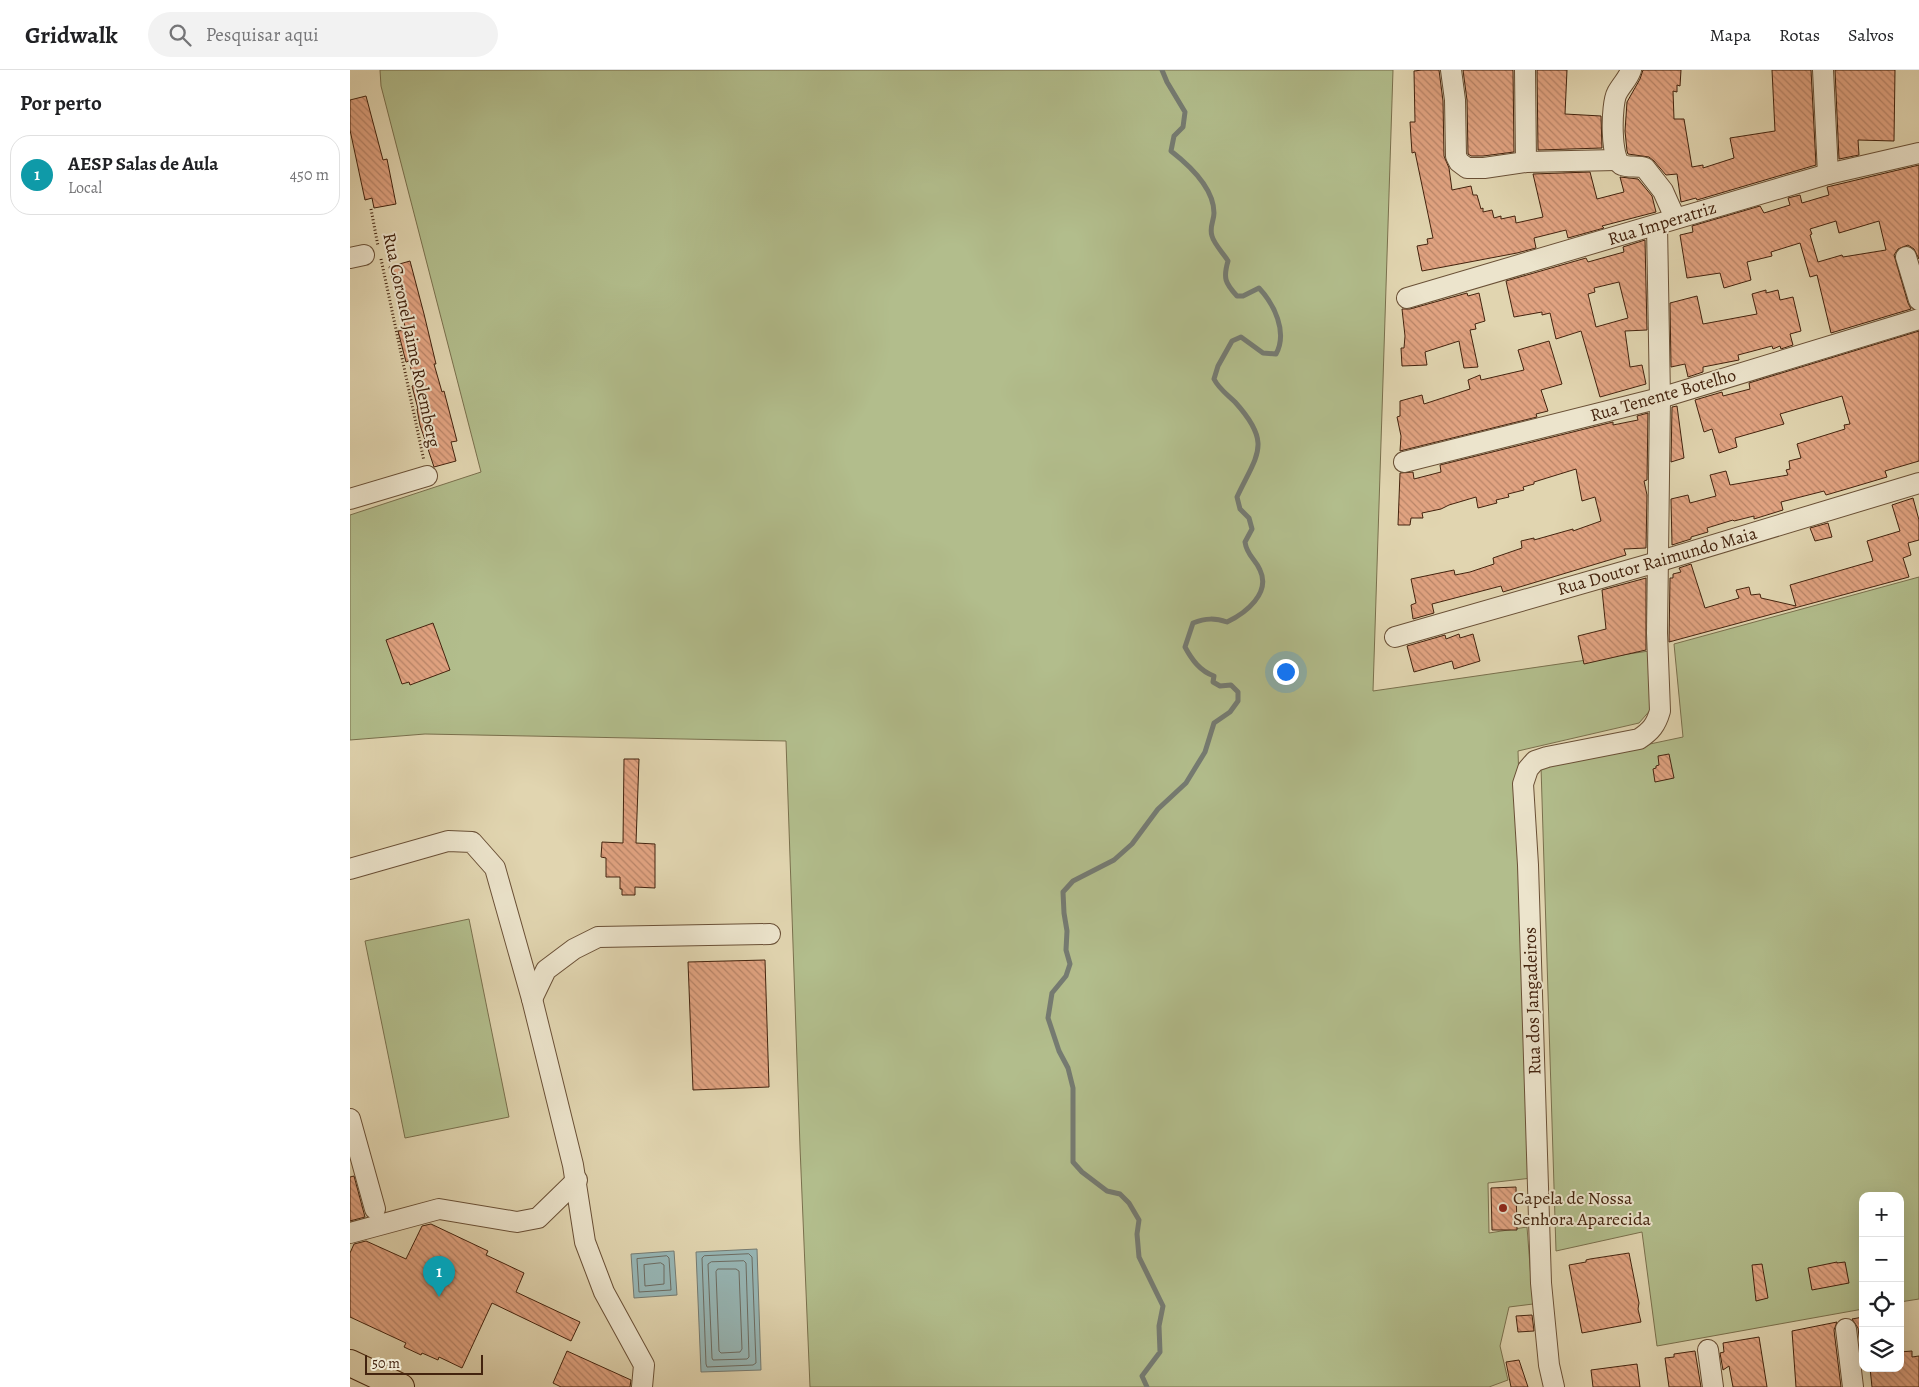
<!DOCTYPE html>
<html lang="pt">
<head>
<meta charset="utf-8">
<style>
	body { margin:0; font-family:Alegreya,serif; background:#f2f2f2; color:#202124 }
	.controls { position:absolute; right:15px; bottom:15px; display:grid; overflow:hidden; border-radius:10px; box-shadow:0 5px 20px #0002 }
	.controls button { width:45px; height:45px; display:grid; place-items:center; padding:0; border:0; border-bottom:1px solid #e0e0e0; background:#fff; color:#202124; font:25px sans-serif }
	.scale { position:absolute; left:15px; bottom:12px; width:118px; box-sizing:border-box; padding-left:5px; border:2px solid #43230e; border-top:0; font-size:14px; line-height:18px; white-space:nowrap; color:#43230e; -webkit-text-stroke:4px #ece4cc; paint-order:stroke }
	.you { position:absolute; left:935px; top:601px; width:18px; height:18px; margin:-12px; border:4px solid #fff; border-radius:50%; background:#1a73e8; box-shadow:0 0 0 8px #1a73e833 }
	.badge { display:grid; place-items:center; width:32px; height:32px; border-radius:50%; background:#1a73e8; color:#fff; font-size:16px; font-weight:700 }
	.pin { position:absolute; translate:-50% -41px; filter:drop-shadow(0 1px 2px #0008) }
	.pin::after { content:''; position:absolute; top:26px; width:18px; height:15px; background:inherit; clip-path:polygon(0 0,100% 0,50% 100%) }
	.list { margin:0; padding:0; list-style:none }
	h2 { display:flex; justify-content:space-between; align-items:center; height:65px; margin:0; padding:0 20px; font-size:21px }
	h2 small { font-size:16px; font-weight:400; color:#757577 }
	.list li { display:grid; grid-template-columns:32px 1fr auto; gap:15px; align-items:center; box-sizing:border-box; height:80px; margin:0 10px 10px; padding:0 10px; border:1px solid #e0e0e0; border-radius:20px }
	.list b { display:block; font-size:19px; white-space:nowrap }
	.list p { margin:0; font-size:16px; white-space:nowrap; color:#757577 }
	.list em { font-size:16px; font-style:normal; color:#757577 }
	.icon { flex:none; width:28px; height:28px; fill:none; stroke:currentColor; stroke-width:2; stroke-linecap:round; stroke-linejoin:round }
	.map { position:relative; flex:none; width:1569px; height:1317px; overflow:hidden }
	header { display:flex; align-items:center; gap:30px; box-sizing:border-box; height:70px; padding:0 25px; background:#fff; border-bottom:1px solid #e0e0e0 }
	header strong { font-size:24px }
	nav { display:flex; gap:28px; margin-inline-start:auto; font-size:18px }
	.search { width:350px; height:45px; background:#f2f2f2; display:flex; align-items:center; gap:12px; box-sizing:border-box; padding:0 18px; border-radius:28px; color:#757577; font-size:19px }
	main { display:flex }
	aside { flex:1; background:#fff }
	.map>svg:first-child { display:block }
</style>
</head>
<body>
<header>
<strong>Gridwalk</strong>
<div class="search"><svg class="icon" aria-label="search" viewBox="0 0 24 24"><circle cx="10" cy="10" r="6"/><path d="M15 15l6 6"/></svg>Pesquisar aqui</div>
<nav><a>Mapa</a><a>Rotas</a><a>Salvos</a></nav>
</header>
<main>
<aside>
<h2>Por perto<small></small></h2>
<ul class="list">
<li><span class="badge" style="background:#0f9aa8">1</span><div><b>AESP Salas de Aula</b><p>Local</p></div><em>450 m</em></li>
</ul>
</aside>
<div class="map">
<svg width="1569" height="1317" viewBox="0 0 1569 1317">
	<defs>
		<pattern id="building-back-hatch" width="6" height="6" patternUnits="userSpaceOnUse" patternTransform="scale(1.25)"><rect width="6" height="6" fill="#e1a381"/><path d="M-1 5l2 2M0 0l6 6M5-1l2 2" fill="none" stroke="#b88468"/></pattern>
	</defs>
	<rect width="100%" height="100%" fill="#e1d5b0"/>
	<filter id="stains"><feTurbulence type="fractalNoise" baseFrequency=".004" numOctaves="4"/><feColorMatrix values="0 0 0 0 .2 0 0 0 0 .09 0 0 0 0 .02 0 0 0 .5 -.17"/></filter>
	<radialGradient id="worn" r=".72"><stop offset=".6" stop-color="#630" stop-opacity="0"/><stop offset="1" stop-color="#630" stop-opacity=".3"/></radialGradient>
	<!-- green -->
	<g fill="#b2bd8c" stroke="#7a704d">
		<polygon points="30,0 1043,0 1023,621 1299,581 1303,637 1289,653 1168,681 1182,1108 1138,1113 1139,1163 1177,1157 1183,1234 1159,1237 1150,1276 1158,1310 1139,1317 460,1317 450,1077 436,671 75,664 0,670 0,445 131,402 31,16"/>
		<polygon points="1569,507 1569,1229 1550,1232 1550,1126 1513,1126 1513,1239 1307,1276 1292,1162 1206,1181 1191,697 1333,667 1324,574"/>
		<polygon points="119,849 159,1047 55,1068 15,871"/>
	</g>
	<!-- water -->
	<g fill="#97b6b5" stroke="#757b72">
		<polygon points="407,1179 411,1300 351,1302 346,1182"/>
		<polygon points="324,1181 327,1225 284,1228 281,1184"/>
	</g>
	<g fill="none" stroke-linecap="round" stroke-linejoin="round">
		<!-- shore -->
		<g stroke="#6d6c62" stroke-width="1">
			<polygon points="399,1184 402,1187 406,1293 403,1295 357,1297 356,1294 352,1188 354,1186"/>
			<polygon points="317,1186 319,1188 321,1220 289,1222 287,1189"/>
			<polygon points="394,1191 396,1193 399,1287 397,1289 363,1290 362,1288 358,1194 361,1192"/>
			<polygon points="311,1193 314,1195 314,1214 295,1216 294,1195"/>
			<polygon points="368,1199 386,1199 389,1201 392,1279 390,1282 371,1283 369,1281 366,1202"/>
		</g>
		<!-- stream -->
		<path stroke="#757b72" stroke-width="5" d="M797,1317L792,1306L810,1282L809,1256L813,1236L789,1187L787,1164L789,1150L779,1133L770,1124L757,1121L732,1102L723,1092V1018L718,998L709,981L698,948L702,923L716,906L720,894L716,880L717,861L714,843L713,822L723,811L764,790L782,774L808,739L836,713L855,682L864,653L880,642L888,631V622L881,615L870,616L863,612L864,606C850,601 842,590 835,577L843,553C856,548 865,548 877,552C896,543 921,523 910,500C905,488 897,486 895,472L902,459L899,448L890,439L887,427C907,384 923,374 885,332C877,324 869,319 864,309L868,296L882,271L891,267L913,283L926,284C938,262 924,234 909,218L893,226H887C875,213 873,208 878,191C874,184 864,174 862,166C859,157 864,151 864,143C864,118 839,95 821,81L824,66L833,57L835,42L817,12L812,0"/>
	</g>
	<!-- building -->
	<g fill="url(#building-back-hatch)" stroke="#43230e" fill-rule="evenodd">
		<polygon points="1072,0 1089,0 1093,31 1094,86 1099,98 1102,120 1121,116 1123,125 1127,125 1131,139 1133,138 1133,142 1142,140 1144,148 1151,146 1151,149 1165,146 1166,153 1193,147 1183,104 1240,102 1247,129 1274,122 1270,107 1288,109 1302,126 1306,142 1252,156 1254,158 1218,168 1216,160 1184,168 1186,178 1167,183 1072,201 1067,176 1078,174 1077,169 1083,168 1065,82 1062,83 1060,52 1065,52 1064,1"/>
		<polygon points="1113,0 1163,0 1164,82 1133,86 1121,86 1118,84 1117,30"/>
		<polygon points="1187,0 1217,0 1215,44 1251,46 1252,78 1188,80"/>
		<polygon points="1293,0 1331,0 1330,16 1327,15 1327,22 1323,21 1324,49 1334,49 1342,97 1353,95 1353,98 1384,88 1380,68 1425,61 1422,0 1461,0 1466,95 1347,130 1346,128 1331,132 1327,104 1316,105 1304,91 1299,87 1278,84 1277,81 1275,61 1277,32 1290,9"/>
		<polygon points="1485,0 1545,0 1544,71 1508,70 1509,85 1489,89"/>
		<polygon points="16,26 33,90 37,89 46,134 24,138 22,128 15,130 0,60 0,30"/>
		<path d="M1569,95V189L1564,179L1558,175L1548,179L1544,185L1558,233L1561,239L1481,263L1467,205L1460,207L1450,173L1421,182L1422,186L1397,192L1401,210L1374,218L1370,203L1337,208L1330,165L1343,162L1342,156L1410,136L1414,143L1440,135L1438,128L1450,125L1452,133L1479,125L1477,117ZM1486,151L1489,163L1529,151L1536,180L1493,187L1492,185L1468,192L1460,165L1462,164L1460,159Z"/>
		<path d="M1295,170L1297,260L1275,261L1280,297L1292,295L1296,314L1250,327L1231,261L1206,269L1200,243L1192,245V242L1164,247L1156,211L1236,188L1238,192L1274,182L1273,177ZM1269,212L1278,248L1246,257L1238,224L1245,222L1244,218Z"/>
		<polygon points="60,191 74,244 86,294 84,294 92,322 94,321 107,371 101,372 106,391 84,397 70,355 67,339 68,339 62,316 65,315 59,291 56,292 48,261 56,260 39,197"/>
		<polygon points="1416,220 1416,223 1428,220 1430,230 1443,227 1451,261 1440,264 1443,275 1431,279 1430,276 1423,279 1422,276 1388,285 1389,290 1353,297 1353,302 1338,307 1335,294 1321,297 1320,233 1347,226 1353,254 1407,244 1402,224"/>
		<polygon points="1117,223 1118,226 1129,223 1135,251 1125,254 1126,259 1120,260 1128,297 1114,298 1109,271 1075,282 1077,295 1052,296 1051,278 1054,278 1055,266 1052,239 1060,239"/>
		<polygon points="1569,261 1569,391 1535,401 1537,407 1500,418 1476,425 1474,421 1431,432 1433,440 1404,449 1404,446 1384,451 1383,450 1357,458 1358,462 1341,467 1341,469 1322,475 1321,429 1338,425 1340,433 1366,426 1360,405 1376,401 1380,415 1438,405 1436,400 1440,399 1439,391 1451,388 1447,374 1495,359 1494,355 1500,354 1492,326 1430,344 1434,354 1385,368 1387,377 1369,383 1362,359 1354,362 1345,330 1372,322 1373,326 1400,319 1399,313"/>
		<polygon points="1199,271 1212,314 1191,320 1198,341 1186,344 1187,347 1050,381 1051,366 1047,347 1050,346 1050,331 1072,325 1074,334 1120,319 1118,310 1130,305 1131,310 1174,300 1168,280"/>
		<polygon points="1327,336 1334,388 1321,392 1322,337"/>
		<polygon points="1298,343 1297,410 1294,411 1297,425 1296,478 1274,479 1276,485 1153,522 1151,516 1082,534 1084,543 1063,549 1061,535 1066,533 1061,509 1104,500 1105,505 1120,502 1144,494 1143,488 1172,478 1171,471 1184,468 1184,470 1223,459 1223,461 1251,451 1245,427 1232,431 1226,399 1184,412 1184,414 1173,417 1174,420 1158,424 1159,427 1146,430 1147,433 1128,438 1126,427 1099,435 1091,439 1072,443 1073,448 1061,448 1060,455 1048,455 1050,403 1063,402 1064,409 1091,402 1090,395 1263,352 1263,355 1288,350 1287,346"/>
		<polygon points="1563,428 1569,450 1569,470 1558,473 1561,485 1553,488 1559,507 1319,572 1320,508 1323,508 1323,504 1331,502 1329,498 1341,494 1355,538 1389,528 1386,520 1399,517 1401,525 1410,524 1411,528 1446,536 1440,515 1523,491 1517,471 1550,461 1542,435"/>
		<polygon points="1478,453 1482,467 1465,471 1460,458"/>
		<polygon points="1296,508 1296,580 1234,594 1228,566 1256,559 1252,520"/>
		<polygon points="83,553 100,600 60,615 59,612 52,614 36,570"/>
		<polygon points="1109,564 1110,568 1123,564 1130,591 1104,599 1102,591 1064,602 1057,576 1095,565 1096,569"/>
		<polygon points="1319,684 1324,708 1305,712 1303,699 1306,698 1306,696 1309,695 1308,686"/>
		<polygon points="274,689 289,689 286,773 305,774 305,818 285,817 285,825 272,825 272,819 270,819 270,807 256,807 256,788 251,787 252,772 273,773"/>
		<polygon points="415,890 419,1017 343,1020 338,892"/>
		<polygon points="4,1106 15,1147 0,1151 0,1107"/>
		<polygon points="1166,1117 1167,1160 1142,1160 1141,1118"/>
		<polygon points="81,1154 138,1181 136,1185 174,1203 166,1222 230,1252 221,1271 142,1233 112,1298 89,1287 88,1290 72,1283 71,1285 54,1277 56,1273 0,1247 0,1183 4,1174 16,1171 56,1189 72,1156"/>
		<polygon points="1279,1183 1289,1233 1288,1239 1291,1252 1232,1263 1219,1195 1236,1192 1236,1190 1240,1189"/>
		<polygon points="1487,1192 1487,1193 1495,1192 1499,1213 1462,1220 1458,1198"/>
		<polygon points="1412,1194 1418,1228 1406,1231 1402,1195"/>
		<polygon points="1182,1245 1184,1261 1168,1262 1166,1246"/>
		<polygon points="1513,1247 1513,1299 1508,1258 1502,1249"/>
		<polygon points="1487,1252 1484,1260 1491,1317 1446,1317 1442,1261"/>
		<polygon points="1409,1267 1417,1317 1383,1317 1379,1296 1373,1300 1370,1283 1374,1282 1373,1273"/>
		<polygon points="217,1281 281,1310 280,1317 211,1317 203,1313"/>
		<polygon points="1345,1281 1351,1317 1319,1317 1315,1288 1324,1287 1324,1284"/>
		<polygon points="1562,1281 1562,1287 1569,1286 1569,1317 1522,1317 1520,1298 1550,1298 1550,1282"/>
		<polygon points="1169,1290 1178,1317 1161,1317 1156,1292"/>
		<polygon points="1287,1294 1290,1317 1243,1317 1241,1300"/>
	</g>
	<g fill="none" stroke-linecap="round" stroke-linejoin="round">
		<defs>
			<g id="minor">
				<polyline points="1101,0 1105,30 1106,86 1109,92 1117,98 1134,98 1176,92 1266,90"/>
				<polyline points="1175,0 1176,92"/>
				<path d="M1281,0C1278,9 1271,15 1267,23C1261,34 1260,91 1272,95C1279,98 1288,95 1295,98L1313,121L1325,148"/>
				<polyline points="1473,0 1478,104"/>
				<polyline points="1556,187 1569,230"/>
				<polyline points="0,188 14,185"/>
				<polyline points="1057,228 1478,104 1569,83"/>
				<polyline points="1054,392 1310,328 1569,249"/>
				<polyline points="0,429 77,406"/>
				<polyline points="1045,567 1307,492 1569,413"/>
				<polyline points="0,799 98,771 122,772 145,798 182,929 223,1095 235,1172 254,1222 294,1295 292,1317"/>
				<polyline points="182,929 196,900 224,879 248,867 420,864"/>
				<polyline points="0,1049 25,1139"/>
				<polyline points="0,1163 89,1139 167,1152 188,1148 227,1110"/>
				<polyline points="1496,1259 1503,1317"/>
				<polyline points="1358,1280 1363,1317"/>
				<path d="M1204,1317L1199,1295L1191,1213L1178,795L1173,714L1178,699L1185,691L1197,687L1289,669C1301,661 1306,655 1310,641L1307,563L1310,328L1307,155"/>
			</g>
			<polyline id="major" points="0,1293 51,1317"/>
		</defs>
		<!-- minor casing -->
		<use href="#minor" stroke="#6a5036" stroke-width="22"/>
		<!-- major casing -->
		<use href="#major" stroke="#43230e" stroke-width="28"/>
		<!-- path -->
		<g stroke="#43230e" stroke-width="3" stroke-dasharray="1 2.5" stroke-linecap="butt">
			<polyline points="21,139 28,176"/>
			<polyline points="31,189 74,391"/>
		</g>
		<!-- minor -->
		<use href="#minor" stroke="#ece4cc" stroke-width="20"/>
		<!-- major -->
		<use href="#major" stroke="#e1d5b0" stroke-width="26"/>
	</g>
	<!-- markers -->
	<circle fill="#8f2418" stroke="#ece4cc" stroke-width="2" cx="1153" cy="1138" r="5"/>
	<g text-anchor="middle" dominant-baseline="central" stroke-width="4" stroke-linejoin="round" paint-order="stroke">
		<!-- street labels -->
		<g font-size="18" fill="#43230e" stroke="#ece4cc">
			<text transform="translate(1312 153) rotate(-17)">Rua Imperatriz</text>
			<text transform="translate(62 270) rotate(78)">Rua Coronel Jaime Rolemberg</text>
			<text transform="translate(1313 325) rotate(-16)">Rua Tenente Botelho</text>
			<text transform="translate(1307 491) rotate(-16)">Rua Doutor Raimundo Maia</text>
			<text transform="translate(1182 931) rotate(-92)">Rua dos Jangadeiros</text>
		</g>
		<!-- poi labels -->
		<g font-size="18" fill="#43230e" stroke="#ece4cc" text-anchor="start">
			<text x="1163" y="1128">Capela de Nossa<tspan x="1163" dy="21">Senhora Aparecida</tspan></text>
		</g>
	</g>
	<rect width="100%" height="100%" filter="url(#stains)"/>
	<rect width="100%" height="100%" fill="url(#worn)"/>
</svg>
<div class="controls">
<button>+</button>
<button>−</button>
<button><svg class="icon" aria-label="locate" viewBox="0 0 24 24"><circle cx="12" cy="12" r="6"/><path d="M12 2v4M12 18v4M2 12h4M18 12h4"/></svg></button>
<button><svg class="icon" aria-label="layers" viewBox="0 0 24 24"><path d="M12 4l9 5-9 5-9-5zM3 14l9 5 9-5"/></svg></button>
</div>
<div class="scale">50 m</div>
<div class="you"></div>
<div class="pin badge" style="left:89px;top:1227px;background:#0f9aa8">1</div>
</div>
</main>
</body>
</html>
